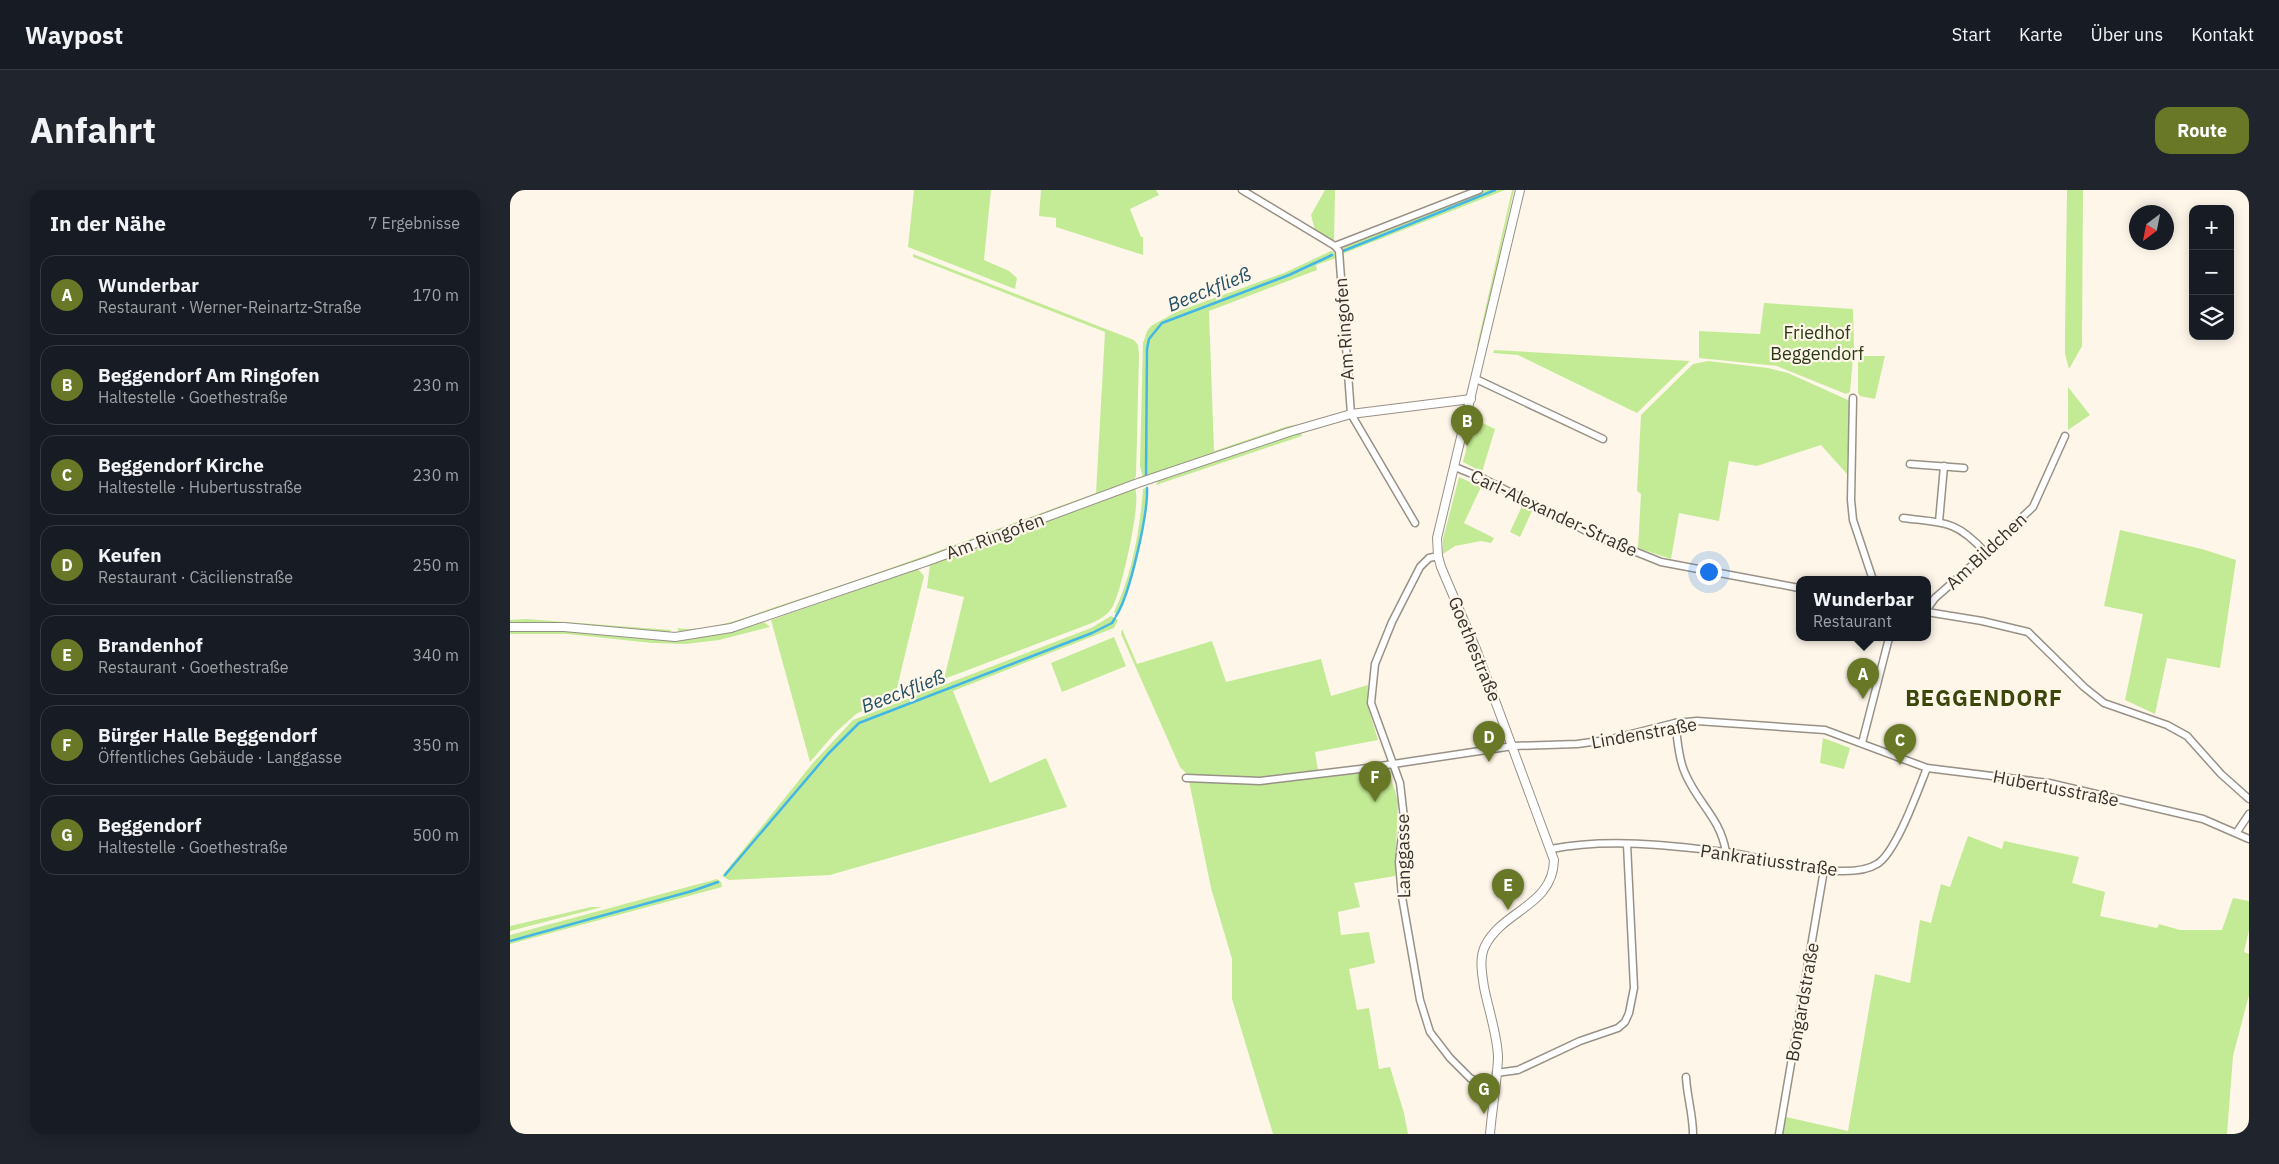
<!DOCTYPE html>
<html lang="de">
<head>
<meta charset="utf-8">
<style>
	body { margin:0; font-family:"IBM Plex Sans",sans-serif; background:#20242c; color:#f1f3f6 }
	.controls { position:absolute; right:15px; top:15px; display:grid; overflow:hidden; border-radius:10px; box-shadow:0 2px 12px #0003 }
	.controls button { width:45px; height:45px; display:grid; place-items:center; padding:0; border:0; border-bottom:1px solid #363941; background:#171b24; color:#f1f3f6; font:25px sans-serif }
	.compass { position:absolute; left:1619px; top:15px; width:45px; height:45px; border-radius:50%; background:#171b24; box-shadow:0 2px 12px #0003; rotate:212deg }
	.you { position:absolute; left:1198px; top:381px; width:18px; height:18px; margin:-12px; border:4px solid #fff; border-radius:50%; background:#1a73e8; box-shadow:0 0 0 8px #1a73e833 }
	.badge { display:grid; place-items:center; width:32px; height:32px; border-radius:50%; background:#687826; color:#fff; font-size:16px; font-weight:700 }
	.pin { position:absolute; translate:-50% -41px; filter:drop-shadow(0 1px 2px #0008) }
	.pin::after { content:''; position:absolute; top:26px; width:18px; height:15px; background:inherit; clip-path:polygon(0 0,100% 0,50% 100%) }
	.popup { position:absolute; left:1286px; top:386px; width:135px; height:65px; box-sizing:border-box; display:grid; place-content:center; border-radius:10px; background:#171b24; filter:drop-shadow(0 1px 4px #0005); font-size:16px; white-space:nowrap; color:#9ea1a6 }
	.popup b { font-size:19px; color:#f1f3f6 }
	.popup::after { content:''; position:absolute; left:50%; top:100%; margin-left:-10px; border:10px solid transparent; border-top-color:#171b24 }
	.list { margin:0; padding:0; list-style:none }
	h2 { display:flex; justify-content:space-between; align-items:center; height:65px; margin:0; padding:0 20px; font-size:21px }
	h2 small { font-size:16px; font-weight:400; color:#9ea1a6 }
	.list li { display:grid; grid-template-columns:32px 1fr auto; gap:15px; align-items:center; box-sizing:border-box; height:80px; margin:0 10px 10px; padding:0 10px; border:1px solid #363941; border-radius:15px }
	.list b { display:block; font-size:19px; white-space:nowrap }
	.list p { margin:0; font-size:16px; white-space:nowrap; color:#9ea1a6 }
	.list em { font-size:16px; font-style:normal; color:#9ea1a6 }
	.icon { flex:none; width:28px; height:28px; fill:none; stroke:currentColor; stroke-width:2; stroke-linecap:round; stroke-linejoin:round }
	.map { position:relative; flex:none; width:1739px; height:944px; overflow:hidden; border-radius:15px }
	header { display:flex; align-items:center; gap:30px; box-sizing:border-box; height:70px; padding:0 25px; background:#171b24; border-bottom:1px solid #363941 }
	header strong { font-size:24px }
	nav { display:flex; gap:28px; margin-inline-start:auto; font-size:18px }
	.intro { display:flex; align-items:center; justify-content:space-between; box-sizing:border-box; height:120px; padding:0 30px }
	h1 { margin:0; font-size:35px }
	.button { padding:12px 22px; border-radius:15px; background:#687826; color:#fff; font-size:18px; font-weight:700 }
	main { display:flex; gap:30px; padding:0 30px }
	aside { flex:1; background:#171b24; border-radius:15px; box-shadow:0 2px 12px #0003 }
	.map>svg:first-child { display:block }
</style>
</head>
<body>
<header>
<strong>Waypost</strong>
<nav><a>Start</a><a>Karte</a><a>Über uns</a><a>Kontakt</a></nav>
</header>
<div class="intro"><h1>Anfahrt</h1><a class="button">Route</a></div>
<main>
<aside>
<h2>In der Nähe<small>7 Ergebnisse</small></h2>
<ul class="list">
<li><span class="badge">A</span><div><b>Wunderbar</b><p>Restaurant · Werner-Reinartz-Straße</p></div><em>170 m</em></li>
<li><span class="badge">B</span><div><b>Beggendorf Am Ringofen</b><p>Haltestelle · Goethestraße</p></div><em>230 m</em></li>
<li><span class="badge">C</span><div><b>Beggendorf Kirche</b><p>Haltestelle · Hubertusstraße</p></div><em>230 m</em></li>
<li><span class="badge">D</span><div><b>Keufen</b><p>Restaurant · Cäcilienstraße</p></div><em>250 m</em></li>
<li><span class="badge">E</span><div><b>Brandenhof</b><p>Restaurant · Goethestraße</p></div><em>340 m</em></li>
<li><span class="badge">F</span><div><b>Bürger Halle Beggendorf</b><p>Öffentliches Gebäude · Langgasse</p></div><em>350 m</em></li>
<li><span class="badge">G</span><div><b>Beggendorf</b><p>Haltestelle · Goethestraße</p></div><em>500 m</em></li>
</ul>
</aside>
<div class="map">
<svg width="1739" height="944" viewBox="0 0 1739 944">
	<rect width="100%" height="100%" fill="#fef6e9"/>
	<!-- green -->
	<g fill="#c3eb95">
		<polygon points="404,0 481,0 474,70 499,81 507,88 505,99 398,57"/>
		<polygon points="531,0 646,0 649,5 620,19 631,47 633,47 633,65 546,37 546,28 529,26"/>
		<polygon points="815,0 825,0 824,52 805,40 801,25"/>
		<polygon points="976,0 995,0 832,64 832,59 837,55"/>
		<polygon points="1002,0 1004,0 969,157 967,156"/>
		<polygon points="1557,0 1573,0 1572,156 1559,179 1555,164 1555,145"/>
		<polygon points="821,61 825,63 826,68 806,75 807,80 699,121 704,261 778,236 785,235 785,236 633,288 630,276 633,153 637,141 641,136 666,122 774,83"/>
		<path d="M403,64L624,150L628,155L629,164L626,286L623,291C516,332 408,372 300,409C268,419 201,446 169,441L167,438C199,444 246,423 277,413C382,380 483,340 586,303L595,142L403,67Z"/>
		<polygon points="1254,113 1343,119 1344,156 1340,202 1336,204 1267,176 1189,168 1189,141 1250,144"/>
		<polygon points="984,160 1180,171 1127,223 1008,165 983,163"/>
		<polygon points="1348,166 1375,166 1365,209 1350,206 1348,203"/>
		<polygon points="1198,171 1258,178 1278,183 1338,210 1340,213 1337,284 1311,255 1247,276 1219,271 1209,331 1169,323 1161,369 1128,358 1131,304 1127,301 1131,225 1183,174"/>
		<polygon points="1558,197 1580,225 1558,240"/>
		<polygon points="964,229 985,239 972,282 953,272"/>
		<polygon points="791,242 792,246 646,295 648,291 765,251 764,249"/>
		<polygon points="949,287 971,297 954,333 984,348 981,353 971,351 945,356 933,364 933,349"/>
		<path d="M636,298C637,324 620,403 607,424L604,422C622,386 630,339 633,299Z"/>
		<path d="M625,299C632,311 611,402 603,416C598,425 590,429 582,433L434,489L454,407L417,398L420,375Z"/>
		<polygon points="1012,316 1022,321 1010,347 1000,342"/>
		<polygon points="1610,340 1692,359 1726,370 1710,478 1657,468 1645,524 1615,510 1633,424 1594,416"/>
		<polygon points="408,379 414,386 385,506 346,524 325,543 300,572 261,430"/>
		<polygon points="601,426 608,430 604,438 443,501 480,593 536,568 557,617 320,685 219,690 212,686 302,574 343,530 581,438"/>
		<path d="M16,429L161,440L160,442C107,442 54,431 0,433V430Z"/>
		<polygon points="254,432 260,437 209,450 176,454 142,453 57,444 0,444 0,440 49,440 163,450 214,443"/>
		<polygon points="612,439 627,474 702,451 716,492 811,469 821,506 858,495 857,514 868,550 805,562 808,580 751,588 678,585 670,577 611,444"/>
		<polygon points="604,447 616,476 552,502 541,473"/>
		<polygon points="1313,548 1340,558 1334,579 1310,573"/>
		<polygon points="878,579 888,611 885,686 844,693 850,717 828,722 831,745 859,742 865,773 839,779 847,820 859,818 869,879 880,877 894,923 898,944 763,944 722,809 722,769 701,698 679,591 726,592"/>
		<polygon points="1458,646 1492,659 1494,651 1569,667 1562,693 1595,702 1590,726 1647,738 1649,734 1670,740 1712,740 1723,708 1739,711 1739,740 1734,762 1739,764 1739,805 1723,866 1717,944 1273,944 1276,927 1338,941 1365,784 1400,793 1410,730 1421,733 1431,694 1440,697"/>
		<polygon points="207,689 211,692 212,697 0,754 0,745"/>
		<polygon points="81,717 92,717 0,741 0,736"/>
	</g>
	<g fill="none" stroke-linecap="round" stroke-linejoin="round">
		<!-- stream -->
		<g stroke="#44b6e6" stroke-width="2.5">
			<polyline points="833,61 985,0"/>
			<polyline points="636,288 637,159 639,149 652,133 779,85 822,65"/>
			<path d="M606,426C620,405 638,324 637,298"/>
			<polyline points="215,685 318,564 349,533 582,443 602,433 605,428"/>
			<polyline points="0,751 182,701 208,692"/>
		</g>
		<defs>
			<g id="minor">
				<polyline points="732,0 825,56 829,61 841,224 905,333"/>
				<polyline points="825,56 969,0"/>
				<polyline points="966,189 1093,249"/>
				<polyline points="1343,208 1341,310 1343,330 1363,390"/>
				<polyline points="1400,274 1454,278"/>
				<polyline points="945,277 974,289 1084,345 1151,372 1289,398"/>
				<path d="M1393,328C1434,333 1446,330 1475,362"/>
				<polyline points="1429,332 1434,276"/>
				<polyline points="928,366 919,368 910,377 882,432 865,474 861,513 890,593 894,628 889,672 892,707 910,810 920,842 940,868 960,888 971,894 985,897"/>
				<polyline points="1417,419 1425,408 1500,342 1507,332 1523,317 1555,246"/>
				<polyline points="1417,422 1472,431 1518,442 1574,497 1594,513 1657,535 1677,546 1711,584 1739,609"/>
				<path d="M1165,533C1168,550 1168,568 1175,583C1188,614 1210,627 1216,662"/>
				<polyline points="1352,553 1379,448"/>
				<polyline points="676,588 750,591 850,579 1003,556 1067,554 1097,550 1165,533 1187,531 1315,540 1417,578 1539,593 1693,629 1739,649"/>
				<polyline points="1727,642 1739,624"/>
				<path d="M1041,659C1097,648 1158,655 1215,662C1251,666 1336,694 1367,674C1386,663 1408,600 1417,578"/>
				<polyline points="986,883 1008,880 1070,851 1108,838 1115,832 1119,823 1124,798 1117,654"/>
				<path d="M1176,887C1177,907 1183,924 1183,944"/>
				<polyline points="1269,944 1314,680"/>
			</g>
			<g id="tertiary">
				<polyline points="0,437 54,437 165,447 221,438 418,371 628,293 779,242 841,224 961,209"/>
				<path d="M980,944C982,919 987,893 988,868C988,847 978,818 974,797C972,784 969,768 975,756C993,720 1043,716 1044,670L966,459L931,377L928,366L927,348L1010,0"/>
			</g>
		</defs>
		<!-- minor casing -->
		<use href="#minor" stroke="#989186" stroke-width="9"/>
		<!-- tertiary casing -->
		<use href="#tertiary" stroke="#989186" stroke-width="10"/>
		<!-- minor -->
		<use href="#minor" stroke="#fff" stroke-width="6"/>
		<!-- tertiary -->
		<use href="#tertiary" stroke="#fff" stroke-width="8"/>
	</g>
	<g text-anchor="middle" dominant-baseline="central" stroke-width="4.5" stroke-linejoin="round" paint-order="stroke">
		<!-- street labels -->
		<g font-size="18" fill="#36332e" stroke="#fef6e9">
			<text transform="translate(834 139) rotate(-94)">Am Ringofen</text>
			<text transform="translate(1044 323) rotate(25)">Carl-Alexander-Straße</text>
			<text transform="translate(485 346) rotate(-20)">Am Ringofen</text>
			<text transform="translate(1476 361) rotate(-43)">Am Bildchen</text>
			<text transform="translate(965 459) rotate(68)">Goethestraße</text>
			<text transform="translate(1134 543) rotate(-10)">Lindenstraße</text>
			<text transform="translate(1546 598) rotate(11)">Hubertusstraße</text>
			<text transform="translate(893 666) rotate(-91)">Langgasse</text>
			<text transform="translate(1259 670) rotate(8)">Pankratiusstraße</text>
			<text transform="translate(1292 812) rotate(-80)">Bongardstraße</text>
		</g>
		<!-- park labels -->
		<g font-size="18" fill="#2a3915" stroke="#fef6e9">
			<text x="1307" y="142">Friedhof<tspan x="1307" dy="21">Beggendorf</tspan></text>
		</g>
		<!-- water labels -->
		<g font-size="19" font-style="italic" fill="#225065" stroke="#fef6e9">
			<text transform="translate(699 99) rotate(-22)">Beeckfließ</text>
			<text transform="translate(393 501) rotate(-21)">Beeckfließ</text>
		</g>
		<!-- district labels -->
		<g font-size="22" font-weight="bold" letter-spacing="1" fill="#3b460b" stroke="#fef6e9">
			<text x="1474" y="507">BEGGENDORF</text>
		</g>
	</g>
</svg>
<div class="controls">
<button>+</button>
<button>−</button>
<button><svg class="icon" aria-label="layers" viewBox="0 0 24 24"><path d="M12 4l9 5-9 5-9-5zM3 14l9 5 9-5"/></svg></button>
</div>
<svg class="compass" viewBox="-18 -18 36 36"><path d="M0-13l5 13h-10z" fill="#e53935"/><path d="M0 13l5-13h-10z" fill="#9ea1a6"/></svg>
<div class="you"></div>
<div class="pin badge" style="left:1353px;top:509px">A</div>
<div class="popup"><b>Wunderbar</b>Restaurant</div>
<div class="pin badge" style="left:957px;top:256px">B</div>
<div class="pin badge" style="left:1390px;top:575px">C</div>
<div class="pin badge" style="left:979px;top:572px">D</div>
<div class="pin badge" style="left:998px;top:720px">E</div>
<div class="pin badge" style="left:865px;top:612px">F</div>
<div class="pin badge" style="left:974px;top:924px">G</div>
</div>
</main>
</body>
</html>
